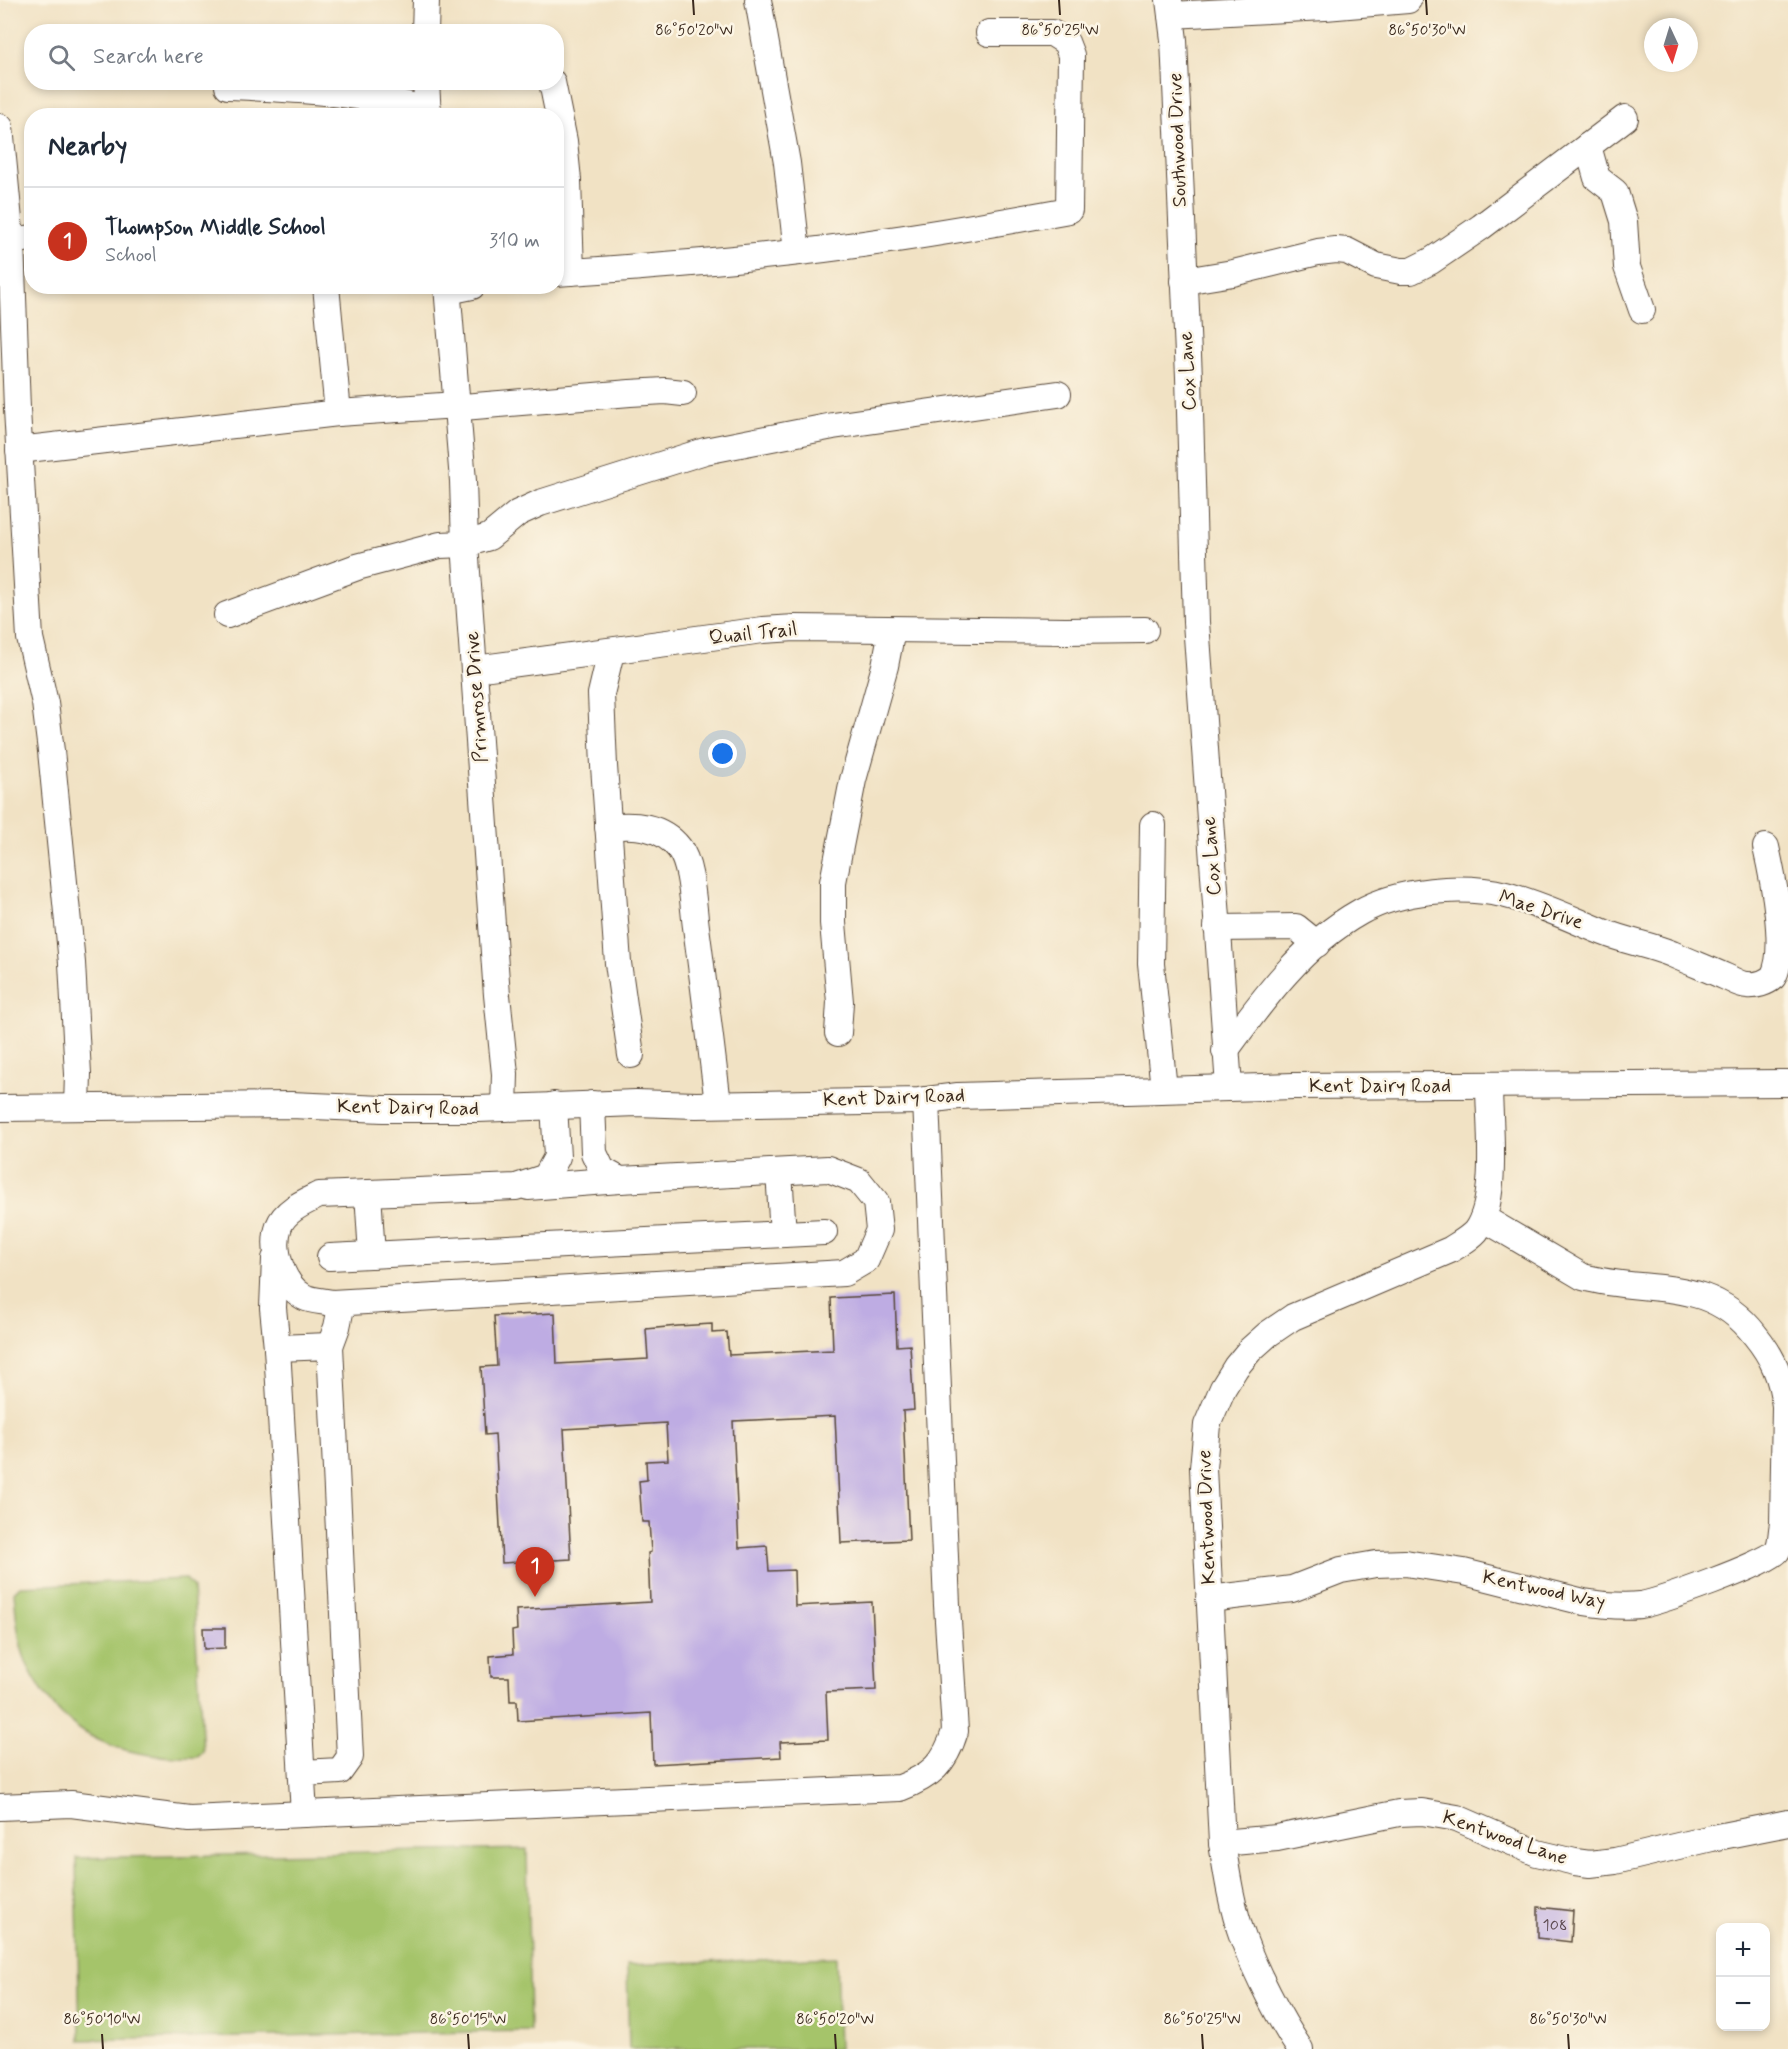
<!DOCTYPE html>
<html lang="en">
<head>
<meta charset="utf-8">
<style>
	body { margin:0; font-family:Mynerve,sans-serif; background:#f6f6f7; color:#1f2937 }
	.controls { position:absolute; right:18px; bottom:18px; display:grid; overflow:hidden; border-radius:12px; box-shadow:0 3px 9px #0003 }
	.controls button { width:54px; height:54px; display:grid; place-items:center; padding:0; border:0; border-bottom:2px solid #e0e1e3; background:#fff; color:#1f2937; font:30px sans-serif }
	.compass { position:absolute; left:1644px; top:18px; width:54px; height:54px; border-radius:50%; background:#fff; box-shadow:0 3px 9px #0003; rotate:176deg }
	.you { position:absolute; left:723px; top:754px; width:21px; height:21px; margin:-15px; border:4px solid #fff; border-radius:50%; background:#1a73e8; box-shadow:0 0 0 9px #1a73e833 }
	.badge { display:grid; place-items:center; width:39px; height:39px; border-radius:50%; background:#c8321e; color:#fff; font-size:20px; font-weight:700 }
	.pin { position:absolute; translate:-50% -50px; filter:drop-shadow(0 2px 3px #0008) }
	.pin::after { content:''; position:absolute; top:32px; width:21px; height:18px; background:inherit; clip-path:polygon(0 0,100% 0,50% 100%) }
	.list { margin:0; padding:0; list-style:none }
	h2 { display:flex; justify-content:space-between; align-items:center; height:78px; margin:0; padding:0 24px; font-size:26px }
	h2 small { font-size:20px; font-weight:400; color:#747a83 }
	.list li { display:grid; grid-template-columns:39px 1fr auto; gap:18px; align-items:center; box-sizing:border-box; height:108px; padding:0 24px; border-top:2px solid #e0e1e3 }
	.list b { display:block; font-size:22px; white-space:nowrap }
	.list p { margin:0; font-size:20px; white-space:nowrap; color:#747a83 }
	.list em { font-size:20px; font-style:normal; color:#747a83 }
	.icon { flex:none; width:33px; height:33px; fill:none; stroke:currentColor; stroke-width:2; stroke-linecap:round; stroke-linejoin:round }
	.map { position:relative; flex:none; width:1788px; height:2049px; overflow:hidden }
	.search { position:absolute; background:#fff; box-shadow:0 3px 9px #0003; left:24px; top:24px; width:540px; height:66px; display:flex; align-items:center; gap:15px; box-sizing:border-box; padding:0 21px; border-radius:24px; color:#747a83; font-size:22px }
	.panel { position:absolute; background:#fff; box-shadow:0 3px 9px #0003; left:24px; top:108px; width:540px; height:186px; border-radius:24px }
	.map>svg:first-child { display:block }
</style>
</head>
<body>
<div class="map">
<svg width="1788" height="2049" viewBox="0 0 1788 2049">
	<rect width="100%" height="100%" fill="#fcf5e5"/>
	<filter id="ink" filterUnits="userSpaceOnUse"><feTurbulence type="fractalNoise" baseFrequency=".0167" numOctaves="2"/><feDisplacementMap in="SourceGraphic" scale="12" xChannelSelector="R" yChannelSelector="G"/><feConvolveMatrix kernelMatrix="1 2 1 2 8 2 1 2 1" color-interpolation-filters="sRGB"/></filter>
	<filter id="wash" filterUnits="userSpaceOnUse"><feTurbulence type="fractalNoise" baseFrequency=".008" numOctaves="4" result="noise"/><feDisplacementMap in="SourceGraphic" scale="24" xChannelSelector="R" yChannelSelector="G"/><feGaussianBlur stdDeviation="1.35" result="paint"/><feColorMatrix in="noise" values="0 0 0 0 0 0 0 0 0 0 0 0 0 0 0 0 0 1.4 0 .05"/><feComposite in="paint" operator="in"/></filter>
	<g filter="url(#wash)">
		<rect width="100%" height="100%" fill="#f1e2c4"/>
		<!-- green -->
		<g fill="#a5c46b" stroke="#707744" stroke-width="1.5">
			<path d="M186,1579L193,1587L203,1752L198,1757C135,1759 77,1745 41,1689C35,1679 27,1667 24,1656C17,1635 16,1613 14,1592L20,1586Z"/>
			<polygon points="527,1849 530,2031 80,2040 76,1858"/>
			<polygon points="836,1957 839,2049 629,2049 627,1965"/>
		</g>
		<g id="blocks">
			<!-- building -->
			<g fill="#beace3">
				<polygon points="895,1295 897,1346 910,1345 914,1410 903,1411 909,1540 841,1543 835,1416 733,1421 739,1548 767,1546 769,1571 794,1570 795,1606 872,1602 876,1690 826,1692 828,1740 780,1742 781,1757 653,1764 651,1713 518,1721 517,1701 510,1701 509,1677 491,1677 490,1656 513,1654 512,1631 517,1630 516,1610 650,1602 648,1553 651,1552 649,1522 642,1522 639,1481 647,1480 646,1461 668,1460 666,1423 564,1429 571,1559 502,1563 495,1434 485,1435 481,1367 497,1366 494,1316 555,1313 557,1364 648,1359 646,1329 678,1326 712,1324 712,1333 727,1332 729,1355 833,1350 831,1298"/>
				<polygon points="203,1628 225,1628 225,1648 204,1649"/>
				<polygon points="1538,1907 1573,1911 1571,1942 1538,1938"/>
			</g>
		</g>
	</g>
	<g filter="url(#ink)">
		<use href="#blocks" fill-opacity="0" stroke="#564637" stroke-width="1.5"/>
		<g fill="none" stroke-linecap="round" stroke-linejoin="round">
			<defs>
				<g id="minor">
					<polyline points="758,0 787,163 797,252"/>
					<polyline points="1169,0 1174,40 1189,377 1196,622 1229,1087"/>
					<polyline points="1171,15 1325,7 1408,0"/>
					<polyline points="425,32 426,0"/>
					<polyline points="426,82 428,116"/>
					<polyline points="552,82 564,141 568,180 571,272"/>
					<path d="M228,86C294,89 363,92 427,110"/>
					<polyline points="0,127 11,241 17,409 30,638 45,703 51,751 72,963 78,1074 77,1107"/>
					<polyline points="1588,146 1597,178 1615,192 1624,221 1627,267 1642,310"/>
					<polyline points="11,241 32,238"/>
					<path d="M556,273C616,269 675,265 734,259C846,249 959,230 1069,210L1071,55L1066,42L1052,33H989"/>
					<polyline points="1184,281 1233,273 1318,252 1336,250 1347,251 1376,266 1401,271 1411,271 1431,261 1481,227 1625,118"/>
					<polyline points="326,286 338,413"/>
					<polyline points="447,286 463,481 465,544 497,995 505,1074 504,1108"/>
					<polyline points="448,291 472,286"/>
					<polyline points="19,450 338,413 457,405 463,407 630,393 665,391 683,393"/>
					<polyline points="227,615 357,567 440,545 465,544 489,537 518,513 540,503 705,451 833,426 1058,394"/>
					<polyline points="611,652 601,694 604,766 618,963 631,1055"/>
					<polyline points="475,669 763,630 795,628 1066,631 1145,630"/>
					<polyline points="1153,825 1151,964 1164,1089"/>
					<path d="M608,827C634,824 661,825 679,848C692,864 693,906 696,927C704,986 711,1045 718,1104"/>
					<polyline points="1217,928 1296,927 1317,944"/>
					<polyline points="838,1033 840,1002 833,923 833,882 853,780 885,666 892,630"/>
					<path d="M1225,1051C1263,999 1303,944 1360,912C1399,890 1462,884 1506,895C1540,904 1571,919 1603,932C1625,941 1650,945 1672,954C1690,962 1708,969 1726,977C1733,980 1740,985 1747,985C1756,986 1766,983 1773,977C1788,951 1773,878 1766,847"/>
					<path d="M554,1105L557,1157L546,1177L516,1187L319,1195C305,1202 285,1210 279,1226C271,1249 282,1285 304,1297C312,1301 323,1301 332,1303L844,1273L866,1260L879,1230L876,1202L859,1181L828,1169L620,1180L602,1170L594,1153L592,1104"/>
					<polyline points="0,1108 291,1105 383,1109 478,1109 636,1103 696,1105 919,1101 958,1096 1293,1086 1788,1083"/>
					<polyline points="779,1172 783,1234"/>
					<polyline points="528,1187 620,1180"/>
					<polyline points="368,1193 372,1255"/>
					<polyline points="330,1257 824,1232"/>
					<polyline points="275,1259 273,1308 277,1348"/>
					<polyline points="330,1346 337,1327 342,1303"/>
					<path d="M1209,1599L1292,1589L1341,1570L1376,1564L1405,1563L1464,1572L1584,1602C1602,1605 1621,1607 1640,1605C1659,1602 1767,1564 1777,1551C1782,1544 1781,1532 1783,1524L1785,1406C1782,1378 1773,1357 1755,1335C1708,1274 1648,1295 1583,1277L1483,1218"/>
					<polyline points="302,1773 340,1771 350,1757 330,1346 277,1348 304,1814"/>
					<path d="M0,1807L71,1804L189,1819L900,1788C931,1776 945,1764 955,1731L947,1605L926,1100"/>
					<polyline points="1222,1843 1277,1838 1399,1813 1422,1812 1457,1818 1537,1853 1575,1862 1590,1864 1615,1861 1712,1838 1788,1823"/>
					<path d="M1300,2049C1279,2018 1256,1973 1243,1938C1232,1908 1227,1875 1222,1843L1203,1468L1207,1425L1223,1388L1236,1367L1250,1350L1268,1334L1293,1317L1450,1250C1459,1244 1469,1239 1476,1231C1499,1199 1489,1124 1489,1086"/>
				</g>
			</defs>
			<!-- minor casing -->
			<use href="#minor" stroke="#564637" stroke-width="28"/>
			<!-- minor -->
			<use href="#minor" stroke="#fff" stroke-width="26"/>
		</g>
	</g>
	<!-- ticks -->
	<path fill="none" stroke="#3b2a1e" stroke-width="2" d="M693,0L694,15M1059,0L1060,15M1426,0L1427,15M102,2034L103,2049M468,2034L469,2049M835,2034L836,2049M1202,2034L1203,2049M1568,2034L1569,2049"/>
	<g text-anchor="middle" dominant-baseline="central" stroke-width="5" stroke-linejoin="round" paint-order="stroke">
		<!-- number labels -->
		<g font-size="16" fill="#5c4a4f">
			<text x="1555" y="1925">108</text>
		</g>
		<!-- street labels -->
		<g font-size="20" fill="#3b2a1e" stroke="#fcf5e5">
			<text transform="translate(1178 140) rotate(-92)">Southwood Drive</text>
			<text transform="translate(1188 371) rotate(-93)">Cox Lane</text>
			<text transform="translate(753 634) rotate(-6)">Quail Trail</text>
			<text transform="translate(477 697) rotate(-94)">Primrose Drive</text>
			<text transform="translate(1212 856) rotate(-94)">Cox Lane</text>
			<text transform="translate(1541 910) rotate(18)">Mae Drive</text>
			<text x="1380" y="1086">Kent Dairy Road</text>
			<text transform="translate(894 1098) rotate(-2)">Kent Dairy Road</text>
			<text transform="translate(408 1108) rotate(1)">Kent Dairy Road</text>
			<text transform="translate(1207 1517) rotate(-92)">Kentwood Drive</text>
			<text transform="translate(1544 1590) rotate(12)">Kentwood Way</text>
			<text transform="translate(1505 1838) rotate(19)">Kentwood Lane</text>
		</g>
	</g>
	<g font-size="15" text-anchor="middle" fill="#3b2a1e" stroke="#fcf5e5" stroke-width="5" stroke-linejoin="round" paint-order="stroke">
		<text x="694" y="35">86°50'20"W</text>
		<text x="1060" y="35">86°50'25"W</text>
		<text x="1427" y="35">86°50'30"W</text>
		<text x="102" y="2024">86°50'10"W</text>
		<text x="468" y="2024">86°50'15"W</text>
		<text x="835" y="2024">86°50'20"W</text>
		<text x="1202" y="2024">86°50'25"W</text>
		<text x="1568" y="2024">86°50'30"W</text>
	</g>
</svg>
<div class="controls">
<button>+</button>
<button>−</button>
</div>
<svg class="compass" viewBox="-18 -18 36 36"><path d="M0-13l5 13h-10z" fill="#e53935"/><path d="M0 13l5-13h-10z" fill="#747a83"/></svg>
<div class="you"></div>
<div class="pin badge" style="left:535px;top:1597px">1</div>
<div class="search"><svg class="icon" aria-label="search" viewBox="0 0 24 24"><circle cx="10" cy="10" r="6"/><path d="M15 15l6 6"/></svg>Search here</div>
<section class="panel">
<h2>Nearby<small></small></h2>
<ul class="list">
<li><span class="badge">1</span><div><b>Thompson Middle School</b><p>School</p></div><em>310 m</em></li>
</ul>
</section>
</div>
</body>
</html>
